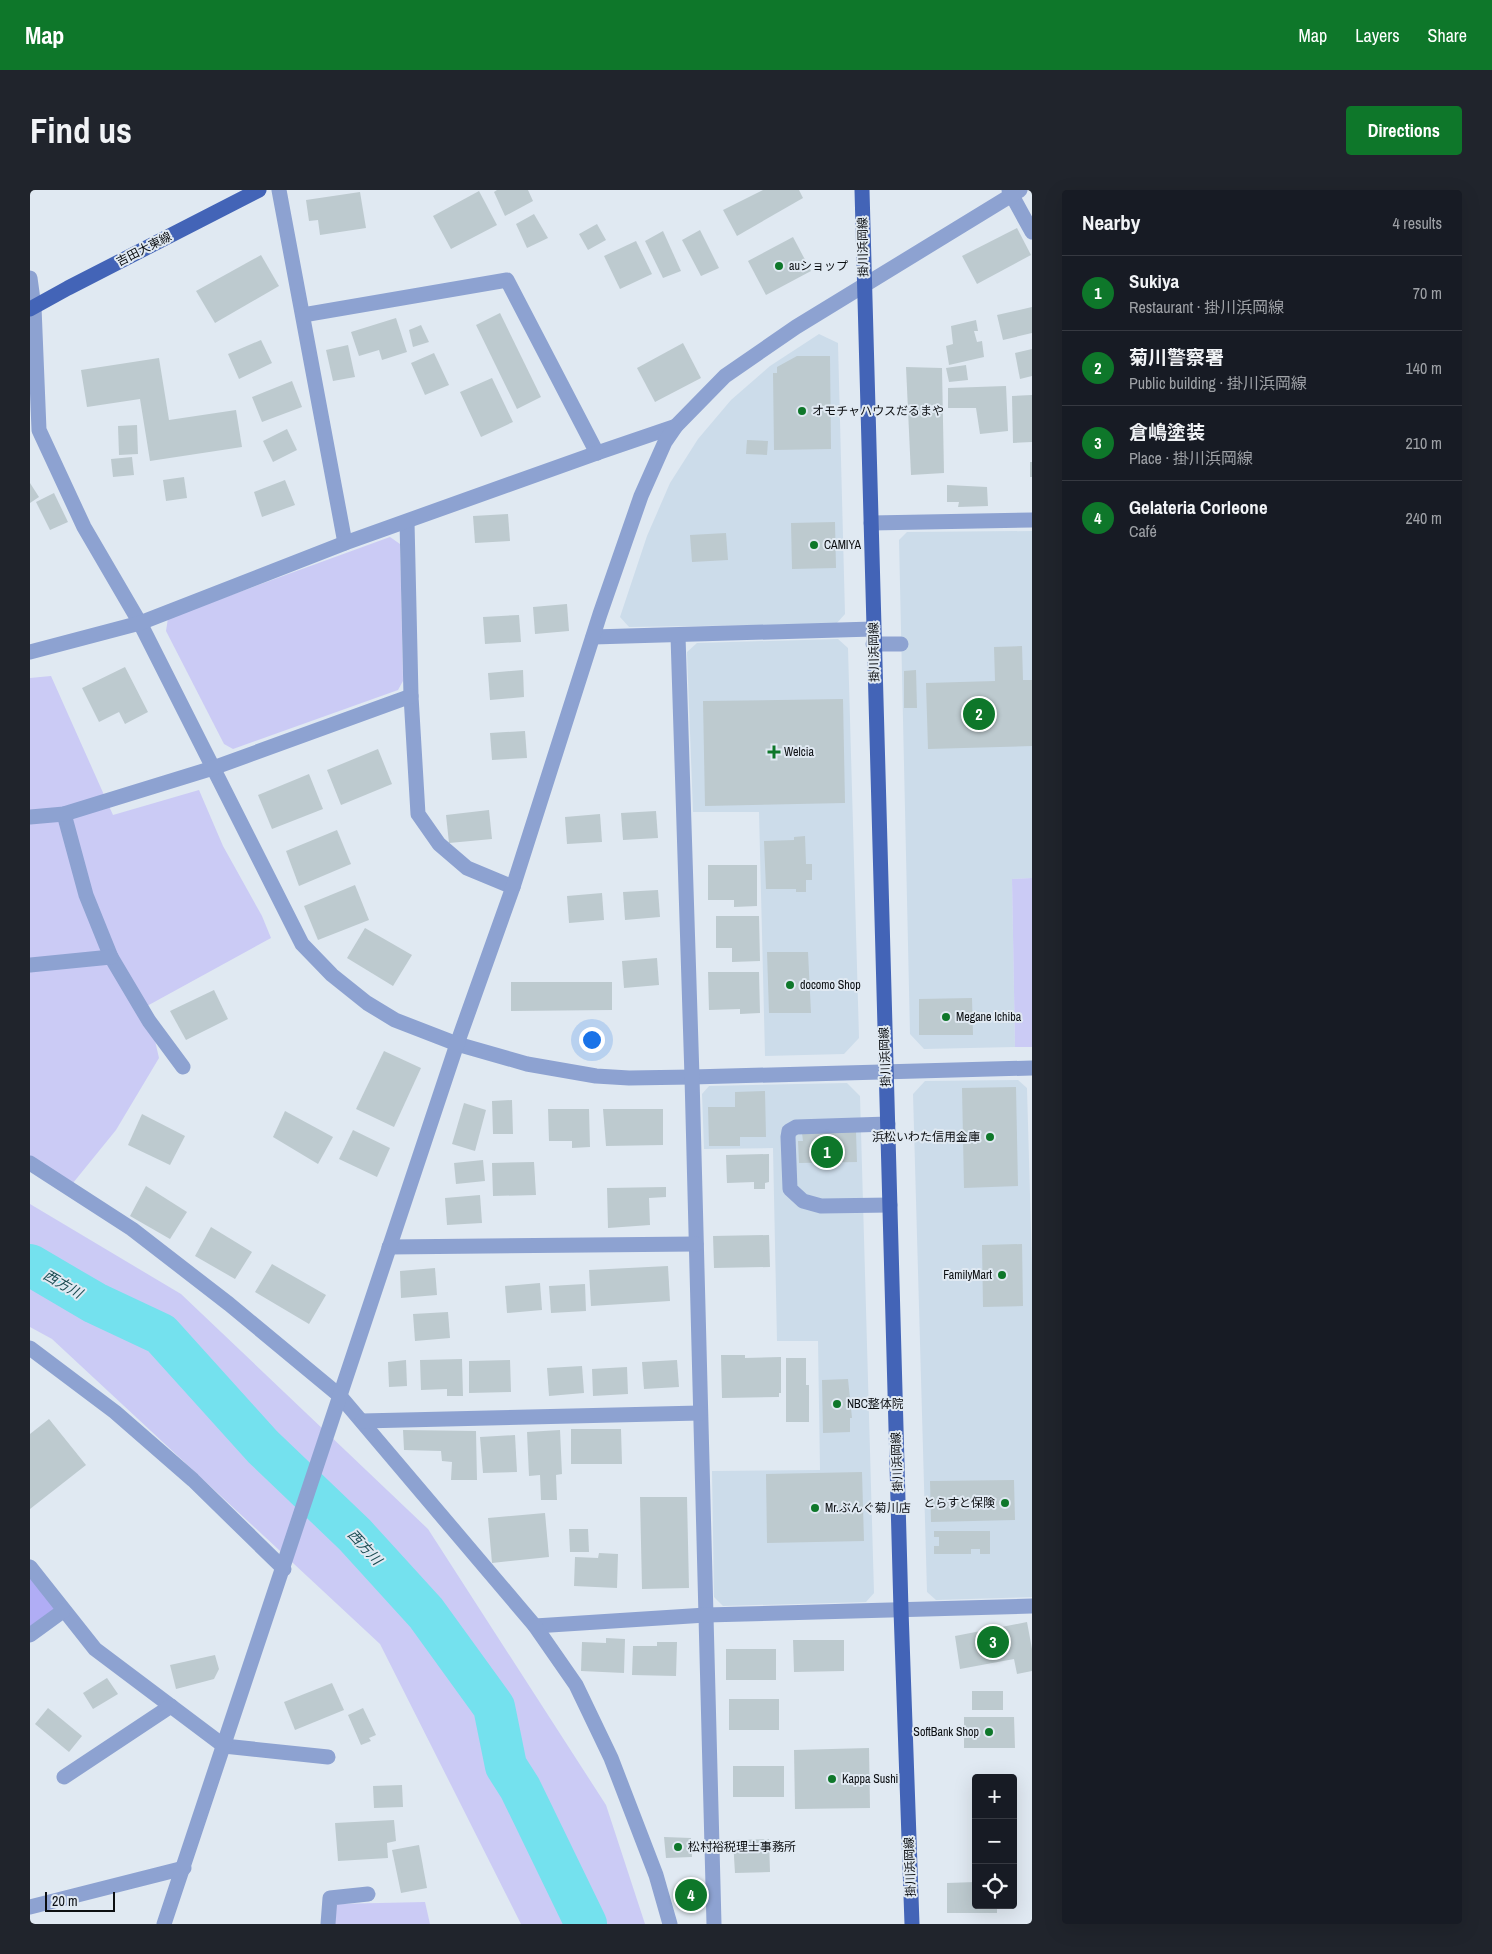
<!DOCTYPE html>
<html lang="en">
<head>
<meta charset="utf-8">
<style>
	body { margin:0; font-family:"Archivo Narrow","Noto Sans JP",sans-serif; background:#20242c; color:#f1f3f6 }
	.controls { position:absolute; right:15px; bottom:15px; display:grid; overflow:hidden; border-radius:5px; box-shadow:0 5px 20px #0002 }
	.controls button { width:45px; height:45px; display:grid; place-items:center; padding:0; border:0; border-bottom:1px solid #363941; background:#171b24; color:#f1f3f6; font:25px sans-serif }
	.scale { position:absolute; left:15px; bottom:12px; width:70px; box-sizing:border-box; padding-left:5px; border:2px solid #0b0e11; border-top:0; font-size:14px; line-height:18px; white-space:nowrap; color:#0b0e11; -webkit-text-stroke:4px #e0e9f2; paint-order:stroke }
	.you { position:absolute; left:561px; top:849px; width:18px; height:18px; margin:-12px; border:4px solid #fff; border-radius:50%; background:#1a73e8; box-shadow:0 0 0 8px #1a73e833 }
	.badge { display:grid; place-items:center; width:32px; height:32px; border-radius:50%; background:#0e772a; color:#fff; font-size:16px; font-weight:700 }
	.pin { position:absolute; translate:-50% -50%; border:2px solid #fff; box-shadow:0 1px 5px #0006 }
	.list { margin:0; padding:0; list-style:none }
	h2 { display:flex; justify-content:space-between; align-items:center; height:65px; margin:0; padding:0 20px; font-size:21px }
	h2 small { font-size:16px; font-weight:400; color:#9ea1a6 }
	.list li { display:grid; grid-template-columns:32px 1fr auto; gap:15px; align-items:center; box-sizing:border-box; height:75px; padding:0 20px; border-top:1px solid #363941 }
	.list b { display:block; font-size:19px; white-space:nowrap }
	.list p { margin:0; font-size:16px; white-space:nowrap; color:#9ea1a6 }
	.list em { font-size:16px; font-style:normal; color:#9ea1a6 }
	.icon { flex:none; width:28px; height:28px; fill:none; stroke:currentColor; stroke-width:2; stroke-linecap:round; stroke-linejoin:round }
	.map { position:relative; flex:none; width:1002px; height:1734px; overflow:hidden; border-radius:5px }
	header { display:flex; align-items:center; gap:30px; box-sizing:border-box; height:70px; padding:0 25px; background:#0e772a; color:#fff }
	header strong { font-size:24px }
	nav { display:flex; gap:28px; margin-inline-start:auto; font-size:18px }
	.intro { display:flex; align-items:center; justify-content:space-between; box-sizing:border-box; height:120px; padding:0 30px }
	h1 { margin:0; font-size:35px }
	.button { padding:12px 22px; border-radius:5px; background:#0e772a; color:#fff; font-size:18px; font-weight:700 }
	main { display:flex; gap:30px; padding:0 30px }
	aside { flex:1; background:#171b24; border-radius:5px; box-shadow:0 5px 20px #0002 }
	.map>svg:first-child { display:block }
</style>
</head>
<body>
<header>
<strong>Map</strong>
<nav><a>Map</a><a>Layers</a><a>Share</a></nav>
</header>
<div class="intro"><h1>Find us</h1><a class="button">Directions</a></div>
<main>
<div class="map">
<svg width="1002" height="1734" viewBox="0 0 1002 1734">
	<rect width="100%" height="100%" fill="#e0e9f2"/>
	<!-- built -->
	<g fill="#ccdcea">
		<polygon points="789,144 808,153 815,424 806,434 599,437 590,427 617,346 640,293 668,249 701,210 740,176"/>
		<polygon points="1002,341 1002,688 982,689 985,857 894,859 880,844 869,350 877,342"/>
		<polygon points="808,449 818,458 829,848 814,864 735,866 729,622 663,622 657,462 667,453"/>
		<polygon points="988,890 997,898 1002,1076 1002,1407 906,1410 897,1402 883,904 895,891"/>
		<polygon points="817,893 830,906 844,1403 836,1412 693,1416 684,1407 682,1281 790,1280 788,1151 747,1151 743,958 674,959 672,904 679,896"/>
	</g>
	<!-- green -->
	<g fill="#cbcbf5">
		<polygon points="360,347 370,354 373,491 368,500 203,559 194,554 136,441 138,428"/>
		<polygon points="21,486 83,625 169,600 193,656 232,726 241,748 117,816 129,868 86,940 43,993 0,969 0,488"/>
		<polygon points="1002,688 1002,857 985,857 982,689"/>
		<polygon points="0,1014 151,1104 398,1339 576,1615 615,1734 491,1734 350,1454 22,1149 0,1137"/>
		<polygon points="395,1712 400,1734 303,1734 304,1714"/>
	</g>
	<!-- forest -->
	<polygon fill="#b0adf5" points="0,1377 33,1421 0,1452"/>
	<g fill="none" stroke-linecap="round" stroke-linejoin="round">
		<!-- river -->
		<polyline stroke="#74e1ee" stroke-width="42" points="0,1075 65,1113 131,1144 233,1257 325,1345 396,1423 464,1517 476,1576 490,1598 556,1734"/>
	</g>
	<!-- building -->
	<g fill="#bdcacf">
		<polygon points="467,0 498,0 503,11 475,26 464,2"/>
		<polygon points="733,0 769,0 773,8 707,46 693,20"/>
		<polygon points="449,1 467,35 421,59 403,26"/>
		<polygon points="330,2 336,38 290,45 288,30 279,31 276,10"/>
		<polygon points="504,24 518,48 497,58 486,34"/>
		<polygon points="567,34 576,50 558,60 549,44"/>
		<polygon points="987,38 1001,65 947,94 932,66"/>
		<polygon points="670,40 689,78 671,86 652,50"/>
		<polygon points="633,41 651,81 633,88 615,51"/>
		<polygon points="763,47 781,81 736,105 718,71"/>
		<polygon points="606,51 622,84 590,99 574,66"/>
		<polygon points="231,65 249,96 185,133 166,101"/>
		<polygon points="1002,117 1002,143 973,150 967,125"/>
		<polygon points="470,123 511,207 487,219 446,135"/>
		<polygon points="366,128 377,162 352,170 349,160 329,166 321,142"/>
		<polygon points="946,130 948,141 944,141 947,152 952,151 954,167 919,175 916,156 923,154 921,136"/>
		<polygon points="391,135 399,152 383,157 379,140"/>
		<polygon points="231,150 242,173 209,189 198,164"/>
		<polygon points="653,153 671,188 625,212 607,178"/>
		<polygon points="318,155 325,187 303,191 296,160"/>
		<polygon points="1002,159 1002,186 990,189 985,163"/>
		<polygon points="404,163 419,195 395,205 381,173"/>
		<polygon points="767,166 800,166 801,259 744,260 743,183 747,183 747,177"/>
		<polygon points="129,168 139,230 206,220 212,257 120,271 110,209 57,217 51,180"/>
		<polygon points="936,175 938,190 919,192 916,178"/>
		<polygon points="876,177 912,178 914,283 881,285"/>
		<polygon points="462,188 483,232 451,247 430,202"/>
		<polygon points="262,191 272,217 232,232 222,207"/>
		<polygon points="976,196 978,241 950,244 946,218 918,218 918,198"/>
		<polygon points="1002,205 1002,252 983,253 982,206"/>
		<polygon points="107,235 108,264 89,265 88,236"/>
		<polygon points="257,239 267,260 243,272 233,251"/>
		<polygon points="717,250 738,251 737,265 716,264"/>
		<polygon points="102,267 104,285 83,287 81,269"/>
		<rect x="1000" y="272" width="2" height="15"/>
		<polygon points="154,287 157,308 136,311 133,290"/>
		<polygon points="255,290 265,315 232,327 224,302"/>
		<polygon points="0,293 9,307 0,313"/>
		<polygon points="917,295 957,297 958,316 928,317 929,312 917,312"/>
		<polygon points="24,303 38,332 20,340 6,312"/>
		<polygon points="478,324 480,351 445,353 443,326"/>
		<polygon points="805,332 806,378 762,379 761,333"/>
		<polygon points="696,343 698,370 662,372 660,345"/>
		<polygon points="537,414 539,441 505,444 503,417"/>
		<polygon points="489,425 491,452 455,454 453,427"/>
		<polygon points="992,456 993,490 1002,490 1002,556 898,559 896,493 965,491 964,457"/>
		<polygon points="95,477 118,522 95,534 89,522 69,532 52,498"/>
		<polygon points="493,480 494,507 460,510 458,483"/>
		<polygon points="886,480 887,518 874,518 874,481"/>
		<polygon points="813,509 815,613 675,616 673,511"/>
		<polygon points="495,541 497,568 462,570 460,543"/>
		<polygon points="348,559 362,594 311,615 297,580"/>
		<polygon points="279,584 293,619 242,639 228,605"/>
		<polygon points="459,620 462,649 419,653 416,625"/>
		<polygon points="626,621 628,648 593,650 591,623"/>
		<polygon points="570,624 572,652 537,654 535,627"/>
		<polygon points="307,640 321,674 269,696 256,661"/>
		<polygon points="775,646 776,674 782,674 782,690 776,690 776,702 766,702 766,699 736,699 734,651 764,650 764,647"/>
		<polygon points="678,675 727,675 727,716 704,717 704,710 678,710"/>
		<polygon points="325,695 339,730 288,750 274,716"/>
		<polygon points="628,700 630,727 595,730 593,702"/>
		<polygon points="572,703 574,730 539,733 537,706"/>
		<polygon points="686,726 729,726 730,771 702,772 702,758 686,758"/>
		<polygon points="335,738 382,765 363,796 317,768"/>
		<polygon points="737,762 778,762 781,823 739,823"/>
		<polygon points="627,768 629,795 594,798 592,771"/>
		<polygon points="678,782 729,782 730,823 710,824 710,819 679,820"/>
		<polygon points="481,792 582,792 582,820 481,821"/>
		<polygon points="184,800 198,829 156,850 140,821"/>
		<polygon points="942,808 943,845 889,845 889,809"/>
		<polygon points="354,861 391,878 364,937 326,919"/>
		<polygon points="986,897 988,996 934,998 932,898"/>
		<polygon points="735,901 736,947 710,947 710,956 679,956 678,917 705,917 705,902"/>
		<polygon points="482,910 483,944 463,944 462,911"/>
		<polygon points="434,913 456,920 445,961 422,954"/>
		<polygon points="518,919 559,919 560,957 542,958 542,951 519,951"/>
		<polygon points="573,919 633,919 633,955 576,956"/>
		<polygon points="255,921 303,947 288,974 243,947"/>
		<polygon points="112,924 155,946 140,975 98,955"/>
		<polygon points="323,940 360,958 347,987 309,969"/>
		<polygon points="826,942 827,972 769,973 768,951 773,951 772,943"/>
		<polygon points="739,964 739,992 735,993 735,999 724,999 724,992 697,993 696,965"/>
		<polygon points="453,970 455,991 426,994 424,973"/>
		<polygon points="504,972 506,1005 463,1006 462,973"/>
		<polygon points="116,996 157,1022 140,1049 100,1026"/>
		<polygon points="636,997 636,1007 619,1008 620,1035 578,1038 577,998"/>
		<polygon points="450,1005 452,1033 417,1035 415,1008"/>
		<polygon points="181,1037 222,1062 205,1089 165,1066"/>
		<polygon points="739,1045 740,1077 684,1078 683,1046"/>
		<polygon points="992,1054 993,1116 953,1117 952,1055"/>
		<polygon points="242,1074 296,1105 279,1134 225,1102"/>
		<polygon points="638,1076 640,1111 561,1116 559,1080"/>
		<polygon points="405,1078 407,1105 371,1108 370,1081"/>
		<polygon points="510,1093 512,1120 477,1123 475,1096"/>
		<polygon points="555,1094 556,1121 521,1123 519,1096"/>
		<polygon points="418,1122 420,1148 385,1151 383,1124"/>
		<polygon points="691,1165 715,1165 715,1168 751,1167 751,1203 749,1203 749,1207 692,1208"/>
		<polygon points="756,1168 776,1168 776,1195 779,1195 779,1232 756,1232"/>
		<polygon points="432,1169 433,1206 417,1206 417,1199 391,1200 390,1170"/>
		<polygon points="376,1170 377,1196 359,1197 358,1172"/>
		<polygon points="480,1170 481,1202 439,1203 439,1171"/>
		<polygon points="647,1170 649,1197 614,1199 612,1172"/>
		<polygon points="552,1176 554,1203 519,1206 517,1178"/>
		<polygon points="597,1177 598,1204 563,1206 562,1179"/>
		<polygon points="818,1189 822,1228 820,1228 820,1242 793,1243 792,1190"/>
		<polygon points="19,1229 56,1275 0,1319 0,1244"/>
		<polygon points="541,1239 591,1239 592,1274 541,1274"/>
		<polygon points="373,1240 446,1241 447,1290 421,1290 422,1272 412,1271 411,1261 374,1260"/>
		<polygon points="530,1240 532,1284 526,1285 527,1310 511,1310 510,1285 499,1286 497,1242"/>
		<polygon points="485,1245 487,1282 453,1283 450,1247"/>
		<polygon points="832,1282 834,1351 737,1353 736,1284"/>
		<polygon points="984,1290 985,1330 901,1332 900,1291"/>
		<polygon points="610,1307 657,1307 659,1398 612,1399"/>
		<polygon points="515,1323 519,1367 462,1373 458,1328"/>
		<polygon points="539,1339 558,1339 559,1362 540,1362"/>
		<polygon points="904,1341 960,1341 960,1364 950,1364 950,1359 941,1359 941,1364 904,1364 904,1356 909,1356 909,1347 904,1347"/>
		<polygon points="569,1363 588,1364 587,1398 544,1396 545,1367 568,1368"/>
		<polygon points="997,1432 1002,1459 1002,1481 987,1484 984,1469 930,1479 925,1446"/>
		<polygon points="576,1448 595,1449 594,1483 551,1481 552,1452 576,1453"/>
		<polygon points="763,1450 814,1450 814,1481 764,1482"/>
		<polygon points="627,1452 647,1452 646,1486 602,1485 603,1456 627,1456"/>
		<rect x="696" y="1459" width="50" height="31"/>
		<polygon points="185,1465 189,1479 184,1489 146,1499 140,1475"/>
		<polygon points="77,1488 88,1504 63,1519 53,1503"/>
		<polygon points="302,1493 314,1520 265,1540 254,1512"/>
		<rect x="942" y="1501" width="31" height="19"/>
		<rect x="699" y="1509" width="50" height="31"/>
		<polygon points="18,1518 52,1546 39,1562 5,1534"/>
		<polygon points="333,1518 346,1545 339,1548 341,1551 331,1555 318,1525"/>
		<polygon points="934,1527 984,1527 985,1558 934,1558"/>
		<polygon points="839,1558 840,1618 765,1619 764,1560"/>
		<rect x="703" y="1576" width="51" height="31"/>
		<polygon points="372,1595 373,1617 344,1618 343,1596"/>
		<polygon points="364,1630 366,1651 357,1653 358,1668 308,1671 305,1633"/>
		<polygon points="634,1647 661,1648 662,1667 636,1668"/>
		<polygon points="739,1649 740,1682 705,1683 703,1650"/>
		<polygon points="389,1655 397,1698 371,1703 362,1660"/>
		<polygon points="946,1692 946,1715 967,1715 967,1723 917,1723 917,1693"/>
		<polygon points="672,1695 674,1713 650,1713 648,1696"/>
	</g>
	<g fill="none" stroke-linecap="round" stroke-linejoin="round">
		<!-- minor -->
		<g stroke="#8da2d1" stroke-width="15">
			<polyline points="249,0 315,353"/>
			<polyline points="979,0 1002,42"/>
			<polyline points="0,88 4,117 9,240 54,337 110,433 272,754 302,785 337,813 365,830 427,854 497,874 566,886 599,888 662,887 1002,878"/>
			<polyline points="273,125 477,90 567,263"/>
			<polyline points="377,332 381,506 388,624 409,654 437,678 483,697"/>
			<polyline points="841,333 1002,330"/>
			<polyline points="648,446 662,887 684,1734"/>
			<polyline points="563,447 843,439"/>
			<polyline points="843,454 871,454"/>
			<polyline points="0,462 110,433 315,353 567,263 646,236"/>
			<polyline points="34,624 56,705 81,767 119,831 153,877"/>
			<polyline points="0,627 34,624 183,578 381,506"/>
			<polyline points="0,775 81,767"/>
			<polyline points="858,934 766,937 759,941 758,947 760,999 773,1011 791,1016 860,1015"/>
			<polyline points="0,973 102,1039 199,1114 310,1206 505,1436 676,1425 1002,1416"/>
			<polyline points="359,1057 666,1054"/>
			<polyline points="0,1158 85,1222 163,1290 254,1379"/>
			<polyline points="332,1231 670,1223"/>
			<polyline points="0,1377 65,1459 194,1556 298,1567"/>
			<polyline points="505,1436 546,1495 581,1568 626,1685 640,1734"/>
			<polyline points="0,1445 33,1421"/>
			<polyline points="34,1587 141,1516"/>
			<polyline points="0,1717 154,1678"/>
			<polyline points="134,1734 427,854 483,697 570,424 611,306 635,252 646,236 695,186 766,137 990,0"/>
			<polyline points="298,1734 300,1708 338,1704"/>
		</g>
		<!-- major -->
		<g stroke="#4364b7" stroke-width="15">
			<polyline points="832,0 871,1420 882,1734"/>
			<polyline points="0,119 38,98 229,0"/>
		</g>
	</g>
	<!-- markers -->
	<g fill="#0e772a" stroke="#e0e9f2" stroke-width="2">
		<circle cx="749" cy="76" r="5"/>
		<circle cx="772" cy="221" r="5"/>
		<circle cx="784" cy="355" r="5"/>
		<path d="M741.5 554.5h5v5h5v5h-5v5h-5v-5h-5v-5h5z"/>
		<circle cx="760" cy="795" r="5"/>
		<circle cx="916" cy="827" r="5"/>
		<circle cx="960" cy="947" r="5"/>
		<circle cx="972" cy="1085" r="5"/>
		<circle cx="807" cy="1214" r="5"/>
		<circle cx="975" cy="1313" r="5"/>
		<circle cx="785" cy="1318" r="5"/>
		<circle cx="959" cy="1542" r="5"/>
		<circle cx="802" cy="1589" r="5"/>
		<circle cx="648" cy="1657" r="5"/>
	</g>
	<g text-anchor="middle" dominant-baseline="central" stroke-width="4" stroke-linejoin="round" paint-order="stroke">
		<!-- street labels -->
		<g font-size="12" fill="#0b0e11" stroke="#e0e9f2">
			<text transform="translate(833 57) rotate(-91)">掛川浜岡線</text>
			<text transform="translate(114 59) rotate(-27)">吉田大東線</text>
			<text transform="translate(844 462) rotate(-91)">掛川浜岡線</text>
			<text transform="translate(855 867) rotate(-92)">掛川浜岡線</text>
			<text transform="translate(867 1272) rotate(-92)">掛川浜岡線</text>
			<text transform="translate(880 1677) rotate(-92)">掛川浜岡線</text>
		</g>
		<!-- poi labels -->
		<g font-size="12" fill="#0b0e11" stroke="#e0e9f2" text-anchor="start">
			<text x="759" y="76">auショップ</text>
			<text x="782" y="221">オモチャハウスだるまや</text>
			<text x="794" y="355">CAMIYA</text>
			<text x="754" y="562">Welcia</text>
			<text x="770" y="795">docomo Shop</text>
			<text x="926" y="827">Megane Ichiba</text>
			<text x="950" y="947" text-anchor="end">浜松いわた信用金庫</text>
			<text x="962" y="1085" text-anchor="end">FamilyMart</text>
			<text x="817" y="1214">NBC整体院</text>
			<text x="965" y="1313" text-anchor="end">とらすと保険</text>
			<text x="795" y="1318">Mr.ぶんぐ菊川店</text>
			<text x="949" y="1542" text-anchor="end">SoftBank Shop</text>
			<text x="812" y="1589">Kappa Sushi</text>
			<text x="658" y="1657">松村裕税理士事務所</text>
		</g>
		<!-- water labels -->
		<g font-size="14" font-style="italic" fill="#1b4c52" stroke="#e0e9f2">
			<text transform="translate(33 1094) rotate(30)">西方川</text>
			<text transform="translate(335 1357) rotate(47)">西方川</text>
		</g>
	</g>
</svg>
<div class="controls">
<button>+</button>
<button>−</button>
<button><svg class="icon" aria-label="locate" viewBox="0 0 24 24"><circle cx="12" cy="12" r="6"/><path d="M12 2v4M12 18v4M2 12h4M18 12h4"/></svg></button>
</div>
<div class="scale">20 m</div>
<div class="you"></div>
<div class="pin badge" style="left:797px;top:962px">1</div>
<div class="pin badge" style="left:949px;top:524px">2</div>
<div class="pin badge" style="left:963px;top:1452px">3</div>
<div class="pin badge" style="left:661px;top:1705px">4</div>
</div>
<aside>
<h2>Nearby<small>4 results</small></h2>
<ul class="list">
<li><span class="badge">1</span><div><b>Sukiya</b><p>Restaurant · 掛川浜岡線</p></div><em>70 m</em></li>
<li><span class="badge">2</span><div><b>菊川警察署</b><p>Public building · 掛川浜岡線</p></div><em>140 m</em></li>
<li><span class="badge">3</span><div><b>倉嶋塗装</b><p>Place · 掛川浜岡線</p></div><em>210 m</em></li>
<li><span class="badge">4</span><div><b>Gelateria Corleone</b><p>Café</p></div><em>240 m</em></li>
</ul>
</aside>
</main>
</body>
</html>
